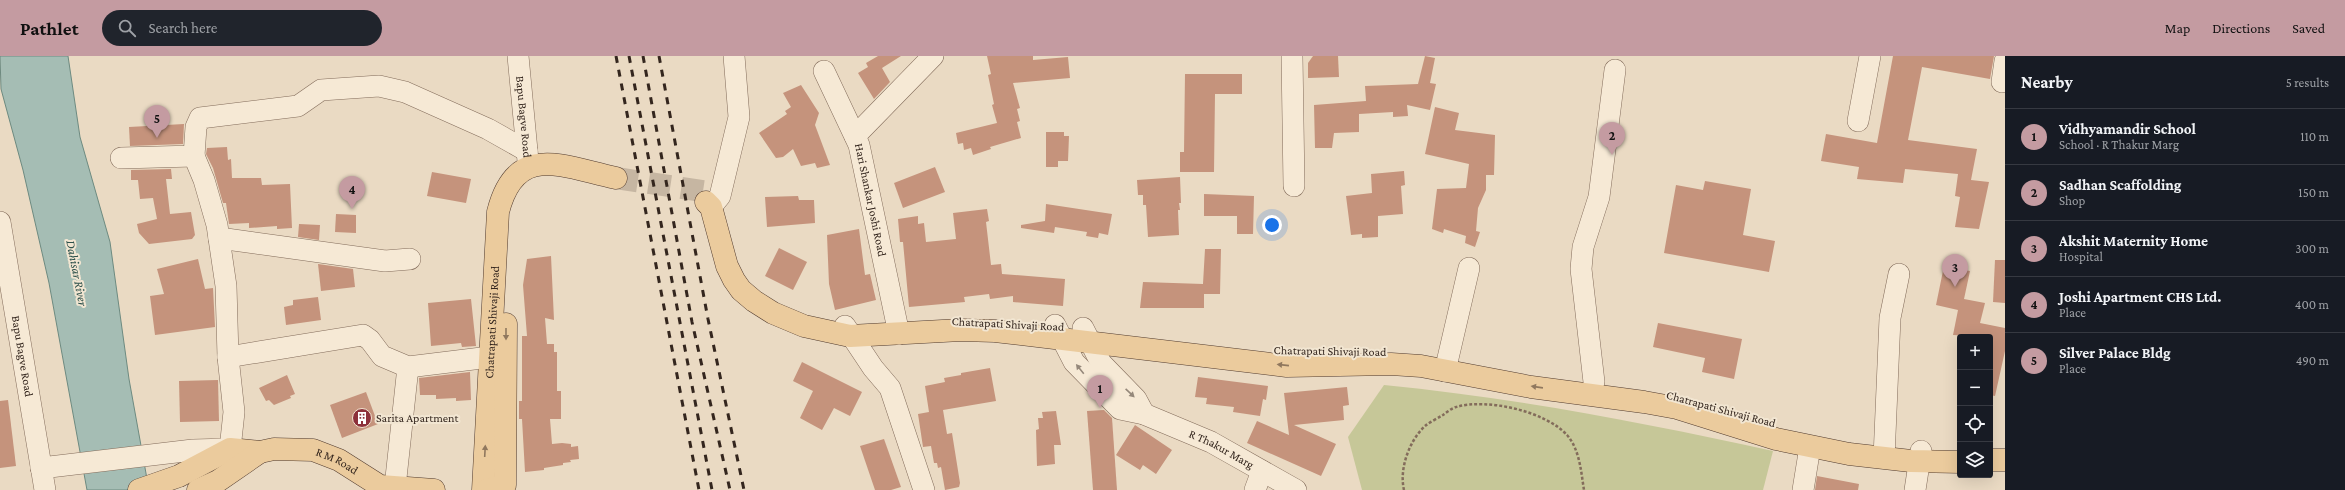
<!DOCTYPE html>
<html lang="en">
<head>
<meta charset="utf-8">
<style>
	body { margin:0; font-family:"Crimson Pro",serif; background:#20242c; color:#f1f3f6 }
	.controls { position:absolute; right:12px; bottom:12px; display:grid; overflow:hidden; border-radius:4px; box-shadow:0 4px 16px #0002 }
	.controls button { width:36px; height:36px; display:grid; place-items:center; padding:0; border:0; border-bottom:1px solid #363941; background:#171b24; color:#f1f3f6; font:20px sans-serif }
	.you { position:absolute; left:1272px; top:169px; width:14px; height:14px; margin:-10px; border:3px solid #fff; border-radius:50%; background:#1a73e8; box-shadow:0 0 0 6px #1a73e833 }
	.badge { display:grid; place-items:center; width:26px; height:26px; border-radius:50%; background:#c49ba1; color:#111; font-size:13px; font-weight:700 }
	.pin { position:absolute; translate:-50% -33px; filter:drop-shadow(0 1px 2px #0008) }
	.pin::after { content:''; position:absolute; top:21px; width:14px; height:12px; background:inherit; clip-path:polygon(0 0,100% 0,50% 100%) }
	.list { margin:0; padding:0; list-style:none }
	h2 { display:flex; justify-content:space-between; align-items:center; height:52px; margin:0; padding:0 16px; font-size:17px }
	h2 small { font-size:13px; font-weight:400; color:#9ea1a6 }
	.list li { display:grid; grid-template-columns:26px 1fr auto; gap:12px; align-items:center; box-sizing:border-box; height:56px; padding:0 16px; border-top:1px solid #363941 }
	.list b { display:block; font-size:15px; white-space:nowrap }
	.list p { margin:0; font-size:13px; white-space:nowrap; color:#9ea1a6 }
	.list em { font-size:13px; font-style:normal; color:#9ea1a6 }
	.icon { flex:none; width:22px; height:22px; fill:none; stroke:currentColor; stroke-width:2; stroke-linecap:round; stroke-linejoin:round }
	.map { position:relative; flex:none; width:2005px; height:434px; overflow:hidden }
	header { display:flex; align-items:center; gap:24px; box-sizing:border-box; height:56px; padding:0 20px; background:#c49ba1; color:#111 }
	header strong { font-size:19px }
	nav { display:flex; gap:22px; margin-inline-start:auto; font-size:14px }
	.search { width:280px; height:36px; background:#20242c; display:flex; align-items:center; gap:10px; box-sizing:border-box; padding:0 14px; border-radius:22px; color:#9ea1a6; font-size:15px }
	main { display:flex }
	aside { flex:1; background:#171b24 }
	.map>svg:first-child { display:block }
</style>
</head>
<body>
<header>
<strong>Pathlet</strong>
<div class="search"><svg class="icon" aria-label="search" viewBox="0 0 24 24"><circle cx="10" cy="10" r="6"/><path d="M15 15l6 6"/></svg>Search here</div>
<nav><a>Map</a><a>Directions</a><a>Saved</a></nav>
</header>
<main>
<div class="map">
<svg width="2005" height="434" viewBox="0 0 2005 434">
	<rect width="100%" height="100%" fill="#eadac3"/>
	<!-- green -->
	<path fill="#c6c798" d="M1384,329C1516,342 1645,367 1773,395L1763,434H1362L1348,381Z"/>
	<!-- water -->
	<polygon fill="#a5bdb4" stroke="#6d8a80" points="0,0 68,0 80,81 110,186 129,323 149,434 87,434 49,227 23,114 1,33"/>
	<!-- building -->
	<g fill="#c5937c">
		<polygon points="878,0 901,0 882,12 890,26 874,43 858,17 868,11 866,7"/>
		<polygon points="987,0 1033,0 1033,4 1068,1 1070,22 1013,27 1020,52 1017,53 1020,65 1017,66 1021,82 990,91 991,93 973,99 971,92 964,94 963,87 958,88 956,77 997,67 992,49 994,48 988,19 991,18"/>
		<polygon points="1313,0 1338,0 1339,21 1308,22 1308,7"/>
		<polygon points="1425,0 1435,2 1430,27 1436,28 1430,54 1407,49 1408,60 1393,61 1393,56 1359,58 1359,76 1334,77 1332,92 1315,92 1314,49 1366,45 1365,30 1418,28"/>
		<polygon points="1893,0 1994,0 1990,23 1922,11 1908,84 1977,93 1971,124 1989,126 1979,173 1955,171 1960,141 1955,140 1958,118 1905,113 1903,127 1857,123 1859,111 1821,105 1826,78 1877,87"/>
		<polygon points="1185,18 1242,18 1242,38 1215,38 1214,116 1180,116 1180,96 1184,96"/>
		<polygon points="801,29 819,57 815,69 830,109 817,112 815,107 801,110 793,93 783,101 776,102 759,77 787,58 785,55 791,51 783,37"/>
		<polygon points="1435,51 1459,57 1455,74 1495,79 1494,119 1486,119 1486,134 1478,152 1476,175 1480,176 1475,191 1465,187 1466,180 1444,173 1443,177 1432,173 1437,133 1466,132 1469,108 1425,98"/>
		<polygon points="184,68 183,88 130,90 129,71"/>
		<polygon points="1046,76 1064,76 1064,80 1069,80 1068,105 1058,105 1058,111 1046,111"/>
		<polygon points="227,91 228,104 231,103 232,122 261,122 262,129 290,128 292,172 277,173 277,170 249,172 249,167 229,168 226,147 223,147 213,112 206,98 207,92"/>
		<polygon points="935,111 945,136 903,152 894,127"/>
		<polygon points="171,113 172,123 166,123 170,158 191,156 195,179 192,183 149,188 139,177 137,168 157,163 153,142 140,143 138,124 131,124 131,114"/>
		<polygon points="1404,115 1405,129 1401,130 1403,158 1378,160 1378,181 1362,182 1362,178 1351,179 1346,140 1372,137 1371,118"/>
		<polygon points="432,116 471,123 466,147 427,140"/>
		<polygon points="1180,121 1181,147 1179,147 1180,154 1178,154 1179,179 1148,181 1146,149 1143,149 1143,139 1138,139 1137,124"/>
		<polygon points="1705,125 1751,133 1743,179 1775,185 1769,216 1664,197 1676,129 1703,134"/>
		<polygon points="1204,138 1254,140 1253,178 1237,178 1237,160 1204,160"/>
		<polygon points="798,140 799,144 814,144 815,167 767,171 765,141"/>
		<polygon points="1046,148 1112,158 1108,179 1099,177 1098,182 1086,180 1087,176 1055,171 1054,177 1021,172 1021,169 1045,165"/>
		<polygon points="987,153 989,165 986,166 991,209 1001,208 1002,218 1065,223 1063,250 1013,246 1013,240 990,243 989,238 964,241 965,246 909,251 903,186 900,186 898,163 918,160 918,168 924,167 926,186 956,183 953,157"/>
		<polygon points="336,158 356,159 356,177 335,176"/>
		<polygon points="299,168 320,169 319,184 298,181"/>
		<polygon points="859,173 865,219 870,218 876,244 835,254 829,228 827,179"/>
		<polygon points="779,192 807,206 793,234 765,220"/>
		<polygon points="1205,193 1221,193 1220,238 1204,238 1204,252 1140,252 1143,226 1203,228"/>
		<polygon points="551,200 554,264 545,262 547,288 554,288 554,296 557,296 557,335 561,335 561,363 550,363 552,388 562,387 571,388 571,391 578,390 579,403 570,404 571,406 563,407 563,409 544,412 544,414 525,416 522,363 519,363 519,345 522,345 522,280 527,280 523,229 527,203"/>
		<polygon points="198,203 205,233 213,232 215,271 155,279 150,240 164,238 157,213"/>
		<polygon points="1995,204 2005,204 2005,247 1993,246"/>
		<polygon points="318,208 353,213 355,231 321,235"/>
		<polygon points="1944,210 1970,215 1964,243 1985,247 1980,267 2005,272 2005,295 1995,340 1990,339 1990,281 1953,279 1958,254 1936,249"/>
		<polygon points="318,241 321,264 286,269 284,251 293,249 293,244"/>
		<polygon points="471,243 476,290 462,291 461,287 431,290 428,247"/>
		<polygon points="1658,267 1742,283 1734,323 1702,316 1705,302 1653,291"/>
		<polygon points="802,306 862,336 850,360 834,352 822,374 800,362 813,335 793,325"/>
		<polygon points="990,312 996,345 943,354 947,378 952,377 960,427 959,431 945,434 941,411 938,412 937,407 934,407 931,390 923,391 918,358 929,356 925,330 945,326 944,322 961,319 961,317"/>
		<polygon points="470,316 471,344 456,345 456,342 436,343 436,339 420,339 419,322"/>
		<polygon points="287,319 295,338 290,340 291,342 274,349 269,344 266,345 259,332"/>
		<polygon points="1198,321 1268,330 1266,344 1263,343 1260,360 1233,356 1234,351 1206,348 1207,342 1195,341"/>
		<polygon points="218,324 219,365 180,366 179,325"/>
		<polygon points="1347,331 1349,349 1343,350 1344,364 1294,369 1336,388 1321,420 1247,387 1257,365 1289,379 1284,337"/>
		<polygon points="366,336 378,368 342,382 330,349"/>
		<polygon points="8,344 16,410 0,412 0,345"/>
		<polygon points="1104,354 1112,362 1117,434 1093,434 1087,355"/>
		<polygon points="1056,355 1061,389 1054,389 1055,408 1037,410 1036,374 1039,373 1038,362 1043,362 1042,356"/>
		<polygon points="1135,369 1172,394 1156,418 1143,409 1140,414 1116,399"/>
		<polygon points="884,383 901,431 891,434 875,434 860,390"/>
		<polygon points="1817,420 1859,428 1858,434 1815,434"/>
	</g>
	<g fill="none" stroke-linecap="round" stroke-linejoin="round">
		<!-- major-tunnel -->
		<polyline stroke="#c6b6a2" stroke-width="22" stroke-dasharray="22 11" stroke-linecap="butt" points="616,122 715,137"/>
		<defs>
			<g id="minor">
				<path id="s1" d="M518,0L528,105"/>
				<polyline points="1292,0 1294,130"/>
				<path id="s2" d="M824,15L859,89L899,278"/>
				<polyline points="2002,26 2005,5"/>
				<polyline points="1858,65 1870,0"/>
				<polyline points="855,80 933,0"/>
				<polyline points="121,102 194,100 196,71 200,62 298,50 321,34 379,30 405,36 488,73 527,95"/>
				<polyline points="711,151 720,140 739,61 734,0"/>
				<path id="s3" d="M0,166L45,434"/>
				<polyline points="219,182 385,205 410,203"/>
				<path id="s4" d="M1055,269L1074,306L1120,353L1144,358L1211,386L1296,434"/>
				<polyline points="845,270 873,312 890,332 924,434"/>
				<polyline points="1083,272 1101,307 1136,343 1144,358"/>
				<polyline points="228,301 363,279 370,284 382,300 408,311 490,301"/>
				<polyline points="1445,315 1469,212"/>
				<polyline points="1594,326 1581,213 1583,191 1599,141 1615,14"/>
				<polyline points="1884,402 1890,262 1899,218"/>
				<polyline points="41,412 193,394 230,393 234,356 228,301 226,230 217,169 204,124 194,100"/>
				<polyline points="395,431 408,311"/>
				<polyline points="1255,434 1262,415"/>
				<polyline points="1803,434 1810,391"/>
				<polyline points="1915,434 1921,395"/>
			</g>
			<g id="major">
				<polyline points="706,146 711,151 727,210 734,224 741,234 754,245 773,257 804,270 850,280 961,274 995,275 1287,310 1391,308 1421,310 1531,331 1644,346 1677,352 1776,383 1849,398 1911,405 1960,406"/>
				<polyline points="1990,404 2005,404"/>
				<path id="s5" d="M139,434L179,420L230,393L260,396L274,393L313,394L339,404L380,430L434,434"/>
				<polyline points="198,434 218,425 260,396"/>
				<path id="s6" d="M483,434L498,156C516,85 563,111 616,122"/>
				<polyline points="487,434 505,429 506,268"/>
			</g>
		</defs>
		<!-- minor casing -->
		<use href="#minor" stroke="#836c5b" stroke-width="22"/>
		<!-- major casing -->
		<use href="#major" stroke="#513b2f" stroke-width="23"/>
		<!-- path -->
		<path stroke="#836c5b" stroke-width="2.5" stroke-dasharray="3 2" stroke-linecap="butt" d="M1404,434C1399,413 1409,385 1425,370C1430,366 1438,362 1443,359C1447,356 1452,352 1456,351C1487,342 1545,355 1567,379C1580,394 1581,416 1584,434"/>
		<!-- minor -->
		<use href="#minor" stroke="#f6e9d5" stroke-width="21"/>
		<!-- major -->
		<use href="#major" stroke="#ebcb9d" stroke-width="22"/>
		<!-- rail -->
		<g stroke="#34261e" stroke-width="3" stroke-dasharray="7 7" stroke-linecap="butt">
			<polyline points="616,0 699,434"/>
			<polyline points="629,0 712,434"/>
			<polyline points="643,0 692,266 730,434"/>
			<polyline points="659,0 708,263 744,434"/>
		</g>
	</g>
	<!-- one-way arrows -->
	<defs><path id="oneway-solid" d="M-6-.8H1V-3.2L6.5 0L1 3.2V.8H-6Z"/></defs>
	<g fill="#90785e">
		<use href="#oneway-solid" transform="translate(506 278) rotate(90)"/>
		<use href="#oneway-solid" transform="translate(1283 309) rotate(-174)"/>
		<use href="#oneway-solid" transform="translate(1537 331) rotate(-172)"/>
		<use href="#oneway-solid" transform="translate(485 395) rotate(-87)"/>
	</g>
	<g fill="#95887a">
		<use href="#oneway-solid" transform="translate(1080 313) rotate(-129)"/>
		<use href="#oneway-solid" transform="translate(1130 337) rotate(43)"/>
	</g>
	<!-- icons -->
	<defs>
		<symbol id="building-disc" viewBox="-11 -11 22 22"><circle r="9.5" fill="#8d303a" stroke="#f2e6d2"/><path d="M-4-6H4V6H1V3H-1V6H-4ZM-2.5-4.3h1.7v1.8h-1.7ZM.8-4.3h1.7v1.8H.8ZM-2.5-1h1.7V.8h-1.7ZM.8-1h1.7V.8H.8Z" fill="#fff"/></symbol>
	</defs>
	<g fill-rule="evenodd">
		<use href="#building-disc" x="351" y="351" width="22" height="22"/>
	</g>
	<g text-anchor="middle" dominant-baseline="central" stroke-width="4" stroke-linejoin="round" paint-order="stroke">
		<!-- street labels -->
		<g font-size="12" fill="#34261e" stroke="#f2e6d2">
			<text stroke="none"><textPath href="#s1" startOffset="61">Bapu Bagve Road</textPath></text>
			<text stroke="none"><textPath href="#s2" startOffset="138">Hari Shankar Joshi Road</textPath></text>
			<text stroke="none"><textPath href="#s6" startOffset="168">Chatrapati Shivaji Road</textPath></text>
			<text transform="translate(1008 268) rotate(3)">Chatrapati Shivaji Road</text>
			<text transform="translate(1330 295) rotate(1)">Chatrapati Shivaji Road</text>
			<text stroke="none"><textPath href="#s3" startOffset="136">Bapu Bagve Road</textPath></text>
			<text transform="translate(1721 353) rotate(15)">Chatrapati Shivaji Road</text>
			<text stroke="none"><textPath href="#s4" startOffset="217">R Thakur Marg</textPath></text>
			<text stroke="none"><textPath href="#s5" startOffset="210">R M Road</textPath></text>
		</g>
		<!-- poi labels -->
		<g font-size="12" fill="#34261e" stroke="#f2e6d2" text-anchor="start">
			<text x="376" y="362">Sarita Apartment</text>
		</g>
		<!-- water labels -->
		<g font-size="13" font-style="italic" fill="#2f524c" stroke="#f2e6d2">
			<text transform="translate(77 217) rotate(79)">Dahisar River</text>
		</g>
	</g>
</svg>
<div class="controls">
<button>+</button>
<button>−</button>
<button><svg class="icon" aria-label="locate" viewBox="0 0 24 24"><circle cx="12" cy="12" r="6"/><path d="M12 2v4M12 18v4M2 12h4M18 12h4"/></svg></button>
<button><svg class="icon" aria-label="layers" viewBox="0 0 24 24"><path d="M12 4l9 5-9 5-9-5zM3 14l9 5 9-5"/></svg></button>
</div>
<div class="you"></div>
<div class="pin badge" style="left:1100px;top:352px">1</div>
<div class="pin badge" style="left:1612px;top:99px">2</div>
<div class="pin badge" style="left:1955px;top:231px">3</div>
<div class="pin badge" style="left:352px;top:153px">4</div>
<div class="pin badge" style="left:157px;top:82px">5</div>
</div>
<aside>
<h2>Nearby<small>5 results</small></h2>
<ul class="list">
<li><span class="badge">1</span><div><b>Vidhyamandir School</b><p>School · R Thakur Marg</p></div><em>110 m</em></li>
<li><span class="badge">2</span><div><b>Sadhan Scaffolding</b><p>Shop</p></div><em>150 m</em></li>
<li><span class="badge">3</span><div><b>Akshit Maternity Home</b><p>Hospital</p></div><em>300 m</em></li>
<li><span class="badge">4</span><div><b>Joshi Apartment CHS Ltd.</b><p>Place</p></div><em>400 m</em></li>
<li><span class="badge">5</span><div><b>Silver Palace Bldg</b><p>Place</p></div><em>490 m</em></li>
</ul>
</aside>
</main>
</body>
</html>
